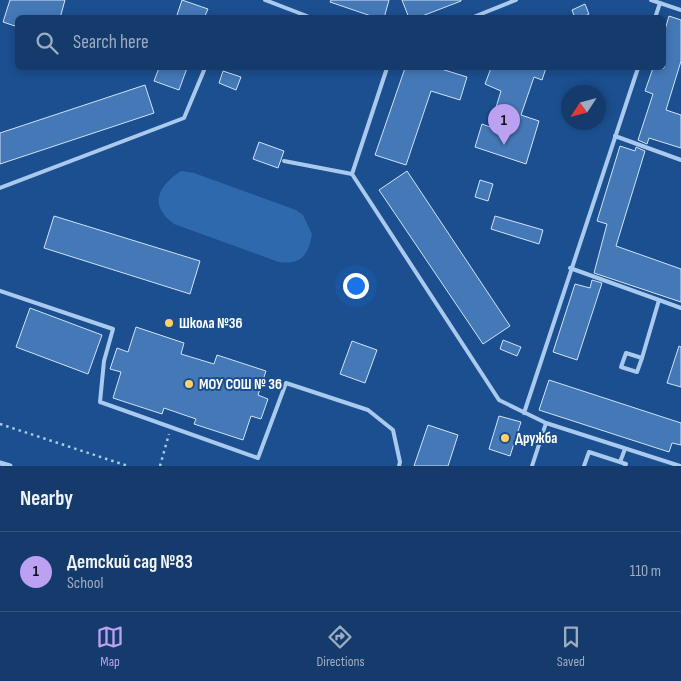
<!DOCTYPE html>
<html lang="en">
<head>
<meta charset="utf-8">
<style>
	body { margin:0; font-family:"Sofia Sans Condensed",sans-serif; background:#214673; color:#f1f3f6 }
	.compass { position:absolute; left:561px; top:85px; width:45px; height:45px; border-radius:50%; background:#143b6b; box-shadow:0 2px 8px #0003; rotate:234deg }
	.you { position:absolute; left:355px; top:285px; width:18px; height:18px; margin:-12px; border:4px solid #fff; border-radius:50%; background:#1a73e8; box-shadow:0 0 0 8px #1a73e833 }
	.badge { display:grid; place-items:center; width:32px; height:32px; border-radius:50%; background:#bca0f2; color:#111; font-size:16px; font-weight:700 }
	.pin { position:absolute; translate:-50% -41px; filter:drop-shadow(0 1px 2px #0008) }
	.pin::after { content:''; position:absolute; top:26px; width:18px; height:15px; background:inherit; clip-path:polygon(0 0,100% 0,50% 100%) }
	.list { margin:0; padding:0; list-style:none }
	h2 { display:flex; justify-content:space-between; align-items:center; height:65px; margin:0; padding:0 20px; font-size:21px }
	h2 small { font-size:16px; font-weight:400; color:#9dadc1 }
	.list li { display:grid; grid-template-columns:32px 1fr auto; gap:15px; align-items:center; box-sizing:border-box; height:80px; padding:0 20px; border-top:1px solid #33557e }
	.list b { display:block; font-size:19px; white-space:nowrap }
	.list p { margin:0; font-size:16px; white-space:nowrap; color:#9dadc1 }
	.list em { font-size:16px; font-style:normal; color:#9dadc1 }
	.icon { flex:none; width:28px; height:28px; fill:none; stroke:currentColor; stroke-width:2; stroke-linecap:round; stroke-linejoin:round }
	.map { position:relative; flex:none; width:681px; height:466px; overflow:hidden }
	.search { position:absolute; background:#143b6b; box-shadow:0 2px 8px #0003; left:15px; right:15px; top:15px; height:55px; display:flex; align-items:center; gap:12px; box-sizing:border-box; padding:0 18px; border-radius:8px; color:#9dadc1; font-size:19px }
	.sheet { height:145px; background:#143b6b }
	nav { display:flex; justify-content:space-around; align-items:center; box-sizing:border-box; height:70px; border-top:1px solid #33557e; background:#143b6b; font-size:14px; color:#9dadc1 }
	nav a { display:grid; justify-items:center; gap:2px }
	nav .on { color:#bca0f2 }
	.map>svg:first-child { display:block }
</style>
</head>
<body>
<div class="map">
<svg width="681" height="466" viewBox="0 0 681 466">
	<rect width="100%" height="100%" fill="#1b4f8f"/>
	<!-- pitch -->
	<path fill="#2e69ad" d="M181,171L194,173L296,210L303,215L312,234C308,255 302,265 279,262L174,224C148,205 158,186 181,171Z"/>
	<!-- building -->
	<g fill="#4478b7" stroke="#cfe3fa">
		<polygon points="10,0 65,0 60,18 18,18 18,27 3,22"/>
		<polygon points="182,0 208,9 204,18 176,18"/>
		<polygon points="331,0 389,0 384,18 377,18 330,2"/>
		<polygon points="402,0 461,0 461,1 417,18 409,18"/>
		<polygon points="585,4 589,14 581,18 575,18 572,10"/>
		<polygon points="669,16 681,20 681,61 666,110 681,115 681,148 649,138 647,144 638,140 653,94 645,91 653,68 664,68 664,33"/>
		<polygon points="159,68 187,68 179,90 154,81"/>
		<polygon points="405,68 438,68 467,77 460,100 431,91 406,165 375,155"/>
		<polygon points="491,68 546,68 542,80 534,77 521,115 539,121 526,164 475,147 482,124 490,127 501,91 485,84"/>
		<polygon points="223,71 241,77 236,90 219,83"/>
		<polygon points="145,85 154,113 0,164 0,133"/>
		<polygon points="259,142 284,151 278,168 253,159"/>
		<polygon points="620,146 635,151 636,147 645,151 616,246 681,269 681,302 594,273 607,224 597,221"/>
		<polygon points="407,171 510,326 483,344 379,190"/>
		<polygon points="480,180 493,184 488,201 475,197"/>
		<polygon points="54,216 200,261 190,294 44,248"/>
		<polygon points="495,216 543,230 539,244 491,229"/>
		<polygon points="592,280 602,283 577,360 553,352 575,284 590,288"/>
		<polygon points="30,308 102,335 88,374 16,347"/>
		<polygon points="136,327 184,343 181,354 214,364 217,355 266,371 258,395 268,399 261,419 251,416 243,440 194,424 196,419 164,408 162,414 113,398 121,372 110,369 117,348 128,352"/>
		<polygon points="503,340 521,347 517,356 500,349"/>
		<polygon points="352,341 377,350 365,383 340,374"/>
		<polygon points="679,346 681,347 681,387 667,383"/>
		<polygon points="549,380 681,423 681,445 672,443 669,452 539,410"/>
		<polygon points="499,416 521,422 510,456 489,449"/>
		<polygon points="428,425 458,435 448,466 414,466"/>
	</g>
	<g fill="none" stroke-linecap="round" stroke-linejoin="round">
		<!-- path -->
		<g stroke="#a9c9ee" stroke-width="2.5" stroke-dasharray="2.5 4" stroke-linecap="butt">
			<polyline points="0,424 128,466"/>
			<polyline points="160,466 169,434"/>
		</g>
		<!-- lane -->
		<g stroke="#a9c9ee" stroke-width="4">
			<polyline points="265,0 312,18"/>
			<polyline points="651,0 681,10"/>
			<polyline points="471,18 516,0"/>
			<polyline points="655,18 660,3"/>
			<polyline points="387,68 352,174 499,400 546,423 680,466"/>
			<polyline points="615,136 681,160"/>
			<polyline points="284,161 352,174"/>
			<polyline points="0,188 184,118 205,68"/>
			<polyline points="570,268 659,300 642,358"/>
			<polyline points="0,291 113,329 104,361 100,402 103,403 258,458 286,383 368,410 393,430 400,462 399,466"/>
			<polyline points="659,300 681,308"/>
			<polygon points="626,353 642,358 637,372 621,367"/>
			<polyline points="524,413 638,68"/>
			<polyline points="620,462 625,449"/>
			<polyline points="532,466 546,423"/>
			<polyline points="584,466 589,452 626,464 625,466"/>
		</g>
		<!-- street -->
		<polyline stroke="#a9c9ee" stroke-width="5" points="0,463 10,466"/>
	</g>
	<!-- markers -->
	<g fill="#ffd166" stroke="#1b4f8f" stroke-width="2">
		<circle cx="169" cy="323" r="5"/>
		<circle cx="189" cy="384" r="5"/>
		<circle cx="505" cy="438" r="5"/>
	</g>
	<g text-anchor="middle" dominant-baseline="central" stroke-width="4" stroke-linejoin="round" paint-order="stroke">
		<!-- poi labels -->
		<g font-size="15" font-weight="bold" fill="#fff" stroke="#1b4f8f" text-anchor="start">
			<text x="179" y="323">Школа №36</text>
			<text x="199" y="384">МОУ СОШ № 36</text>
			<text x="515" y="438">Дружба</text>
		</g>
	</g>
</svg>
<svg class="compass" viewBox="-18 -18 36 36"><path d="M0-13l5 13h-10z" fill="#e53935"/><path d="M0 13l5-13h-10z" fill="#9dadc1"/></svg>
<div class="you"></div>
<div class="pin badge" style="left:504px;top:145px">1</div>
<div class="search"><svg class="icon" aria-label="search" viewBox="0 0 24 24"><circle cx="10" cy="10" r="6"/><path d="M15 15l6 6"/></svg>Search here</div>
</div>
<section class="sheet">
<h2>Nearby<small></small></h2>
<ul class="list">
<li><span class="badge">1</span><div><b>Детский сад №83</b><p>School</p></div><em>110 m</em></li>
</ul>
</section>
<nav>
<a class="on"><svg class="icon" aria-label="map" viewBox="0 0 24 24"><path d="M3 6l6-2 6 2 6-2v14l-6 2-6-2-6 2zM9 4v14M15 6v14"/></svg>Map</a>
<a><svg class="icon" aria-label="directions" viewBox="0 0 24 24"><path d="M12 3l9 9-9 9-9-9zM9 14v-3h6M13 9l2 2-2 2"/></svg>Directions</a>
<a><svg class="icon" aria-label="saved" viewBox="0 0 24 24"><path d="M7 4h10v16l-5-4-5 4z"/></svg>Saved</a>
</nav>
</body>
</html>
